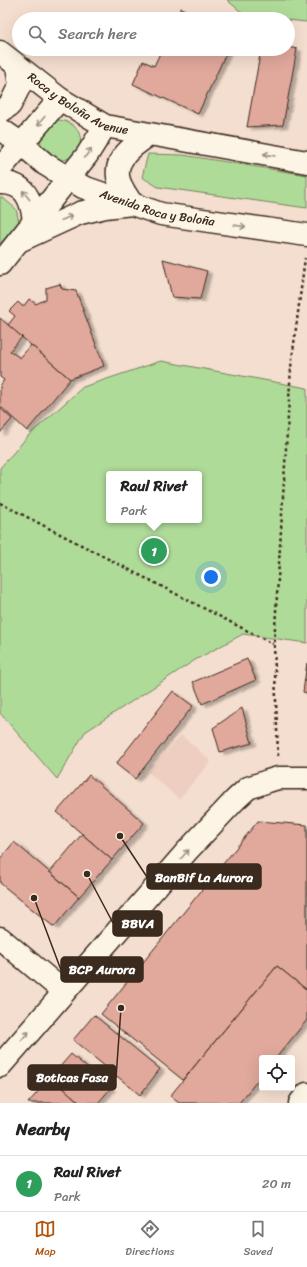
<!DOCTYPE html>
<html lang="en">
<head>
<meta charset="utf-8">
<style>
	body { margin:0; font-family:Sriracha,sans-serif; background:#f2f2f2; color:#222 }
	.controls { position:absolute; right:12px; bottom:12px; display:grid; overflow:hidden; border-radius:4px; box-shadow:0 4px 16px #0002 }
	.controls button { width:36px; height:36px; display:grid; place-items:center; padding:0; border:0; border-bottom:1px solid #e0e0e0; background:#fff; color:#222; font:20px sans-serif }
	.you { position:absolute; left:211px; top:577px; width:14px; height:14px; margin:-10px; border:3px solid #fff; border-radius:50%; background:#1a73e8; box-shadow:0 0 0 6px #1a73e833 }
	.badge { display:grid; place-items:center; width:26px; height:26px; border-radius:50%; background:#b45309; color:#fff; font-size:13px; font-weight:700 }
	.pin { position:absolute; translate:-50% -50%; border:2px solid #fff; box-shadow:0 1px 4px #0006 }
	.popup { position:absolute; left:106px; top:471px; width:96px; height:52px; box-sizing:border-box; display:grid; place-content:center; border-radius:4px; background:#fff; filter:drop-shadow(0 1px 3px #0005); font-size:13px; white-space:nowrap; color:#767676 }
	.popup b { font-size:15px; color:#222 }
	.popup::after { content:''; position:absolute; left:50%; top:100%; margin-left:-8px; border:8px solid transparent; border-top-color:#fff }
	.list { margin:0; padding:0; list-style:none }
	h2 { display:flex; justify-content:space-between; align-items:center; height:52px; margin:0; padding:0 16px; font-size:17px }
	h2 small { font-size:13px; font-weight:400; color:#767676 }
	.list li { display:grid; grid-template-columns:26px 1fr auto; gap:12px; align-items:center; box-sizing:border-box; height:56px; padding:0 16px; border-top:1px solid #e0e0e0 }
	.list b { display:block; font-size:15px; white-space:nowrap }
	.list p { margin:0; font-size:13px; white-space:nowrap; color:#767676 }
	.list em { font-size:13px; font-style:normal; color:#767676 }
	.icon { flex:none; width:22px; height:22px; fill:none; stroke:currentColor; stroke-width:2; stroke-linecap:round; stroke-linejoin:round }
	.map { position:relative; flex:none; width:307px; height:1103px; overflow:hidden }
	.search { position:absolute; background:#fff; box-shadow:0 4px 16px #0002; left:12px; right:12px; top:12px; height:44px; display:flex; align-items:center; gap:10px; box-sizing:border-box; padding:0 14px; border-radius:22px; color:#767676; font-size:15px }
	.sheet { height:108px; background:#fff }
	nav { display:flex; justify-content:space-around; align-items:center; box-sizing:border-box; height:56px; border-top:1px solid #e0e0e0; background:#fff; font-size:11px; color:#767676 }
	nav a { display:grid; justify-items:center; gap:2px }
	nav .on { color:#b45309 }
	.map>svg:first-child { display:block }
</style>
</head>
<body>
<div class="map">
<svg width="307" height="1103" viewBox="0 0 307 1103">
	<defs>
		<filter id="shadow"><feDropShadow dx="4.5" dy="2.5" stdDeviation="1" flood-color="#0004"/></filter>
	</defs>
	<rect width="100%" height="100%" fill="#f4decf"/>
	<filter id="ink" filterUnits="userSpaceOnUse"><feTurbulence type="fractalNoise" baseFrequency=".025" numOctaves="2"/><feDisplacementMap in="SourceGraphic" scale="8" xChannelSelector="R" yChannelSelector="G"/><feConvolveMatrix kernelMatrix="1 2 1 2 8 2 1 2 1" color-interpolation-filters="sRGB"/></filter>
	<g filter="url(#ink)">
		<!-- built -->
		<polygon fill="#eecec0" points="181,735 211,761 179,799 148,772"/>
		<!-- green -->
		<g fill="#afdb99" stroke="#75825c" fill-rule="evenodd">
			<polygon points="227,0 307,0 307,22 246,16"/>
			<path d="M59,120C87,123 88,156 60,161C48,154 41,153 40,137L52,121Z"/>
			<polygon points="148,154 183,155 307,175 307,208 158,187 142,177"/>
			<polygon points="0,197 3,198 16,209 19,222 0,244"/>
			<path d="M161,361L307,388V643L243,634L195,660L85,732L57,779L0,713V468L29,435L83,387ZM109,474H199V520H109Z"/>
		</g>
		<!-- building -->
		<g fill="#e1a89c" stroke="#3b2a1e" filter="url(#shadow)">
			<polygon points="181,8 204,19 176,19"/>
			<polygon points="288,47 297,49 283,125 247,127 261,49 288,49"/>
			<polygon points="162,49 228,49 198,114 133,84 143,61 154,66"/>
			<polygon points="163,259 207,271 200,299 172,297"/>
			<polygon points="60,284 62,289 76,291 104,366 70,379 8,325 15,316 9,311 18,302 23,307 29,299 36,304 46,299 46,288"/>
			<polygon points="0,318 22,337 10,351 20,358 31,345 70,379 27,431 0,406 0,386 4,380 0,377"/>
			<polygon points="0,408 12,419 0,433"/>
			<polygon points="247,659 256,680 202,704 193,682"/>
			<polygon points="307,663 307,693 303,692"/>
			<polygon points="173,691 193,706 135,779 116,764"/>
			<polygon points="242,708 252,743 220,752 213,728"/>
			<polygon points="89,775 144,823 112,860 57,812"/>
			<polygon points="258,821 307,825 307,990 277,966 183,1080 101,1014"/>
			<polygon points="82,834 112,860 79,897 50,872"/>
			<polygon points="14,842 79,897 54,927 0,883 0,859"/>
			<polygon points="277,966 307,990 307,1020 276,1058 262,1058 262,1075 239,1103 179,1103 170,1096"/>
			<polygon points="94,1015 160,1069 140,1095 73,1040"/>
			<polygon points="71,1054 111,1088 98,1103 80,1103 51,1077"/>
			<polygon points="51,1077 80,1103 28,1103"/>
		</g>
		<g fill="none" stroke-linecap="round" stroke-linejoin="round">
			<defs>
				<g id="minor">
					<polyline points="0,938 64,992"/>
					<polyline points="0,1066 187,851 235,800 248,788 268,781 278,778 307,778"/>
					<polyline points="300,1103 307,1094"/>
				</g>
				<g id="secondary">
					<path id="s1" d="M0,52L60,99L105,126L307,162"/>
					<polyline points="0,112 10,105 20,85 17,66"/>
					<path id="s2" d="M0,129L22,144L45,164L83,187L161,214L307,235"/>
					<polyline points="0,169 60,99"/>
					<path d="M0,183C26,182 32,201 34,222"/>
					<path d="M19,241L80,213L105,207L132,204C127,196 119,186 118,176C115,157 136,144 149,135"/>
					<polyline points="0,264 87,155 105,126"/>
				</g>
			</defs>
			<!-- minor casing -->
			<use href="#minor" stroke="#3b2a1e" stroke-width="25"/>
			<!-- secondary casing -->
			<use href="#secondary" stroke="#3b2a1e" stroke-width="25"/>
			<!-- path -->
			<g stroke="#3b2a1e" stroke-width="2.5" stroke-dasharray="3 3" stroke-linecap="butt">
				<polyline points="0,503 273,644"/>
				<polyline points="278,756 274,644 291,367 305,258"/>
			</g>
			<!-- minor -->
			<use href="#minor" stroke="#fcf5e5" stroke-width="22"/>
			<!-- secondary -->
			<use href="#secondary" stroke="#fcf5e5" stroke-width="22"/>
		</g>
		<!-- one-way arrows -->
		<defs><path id="oneway-shaft" d="M-6 0H5M1.5-3L5.5 0L1.5 3" fill="none" stroke-width="1.6" stroke-linecap="round" stroke-linejoin="round"/></defs>
		<g stroke="#9c9082">
			<use href="#oneway-shaft" transform="translate(41 121) rotate(130)"/>
			<use href="#oneway-shaft" transform="translate(88 153) rotate(-56)"/>
			<use href="#oneway-shaft" transform="translate(269 155) rotate(-170)"/>
			<use href="#oneway-shaft" transform="translate(26 195) rotate(-128)"/>
			<use href="#oneway-shaft" transform="translate(67 218) rotate(-23)"/>
			<use href="#oneway-shaft" transform="translate(240 226) rotate(8)"/>
			<use href="#oneway-shaft" transform="translate(185 854) rotate(-48)"/>
			<use href="#oneway-shaft" transform="translate(25 1036) rotate(-49)"/>
		</g>
	</g>
	<g text-anchor="middle" dominant-baseline="central" stroke-width="3" stroke-linejoin="round" paint-order="stroke">
		<!-- street labels -->
		<g font-size="12" fill="#3b2a1e" stroke="#fcf5e5">
			<text stroke="none"><textPath href="#s1" startOffset="95">Roca y Boloña Avenue</textPath></text>
			<text stroke="none"><textPath href="#s2" startOffset="179">Avenida Roca y Boloña</textPath></text>
		</g>
	</g>
	<!-- callouts -->
	<path fill="none" stroke="#3b2a1e" stroke-width="1.5" d="M120 836L147 877M87 874L113 923M34 898L61 970M121 1008L116 1078"/>
	<g fill="#3b2a1e" stroke="#fcf5e5" stroke-width="1.5">
		<circle cx="120" cy="836" r="4"/>
		<circle cx="87" cy="874" r="4"/>
		<circle cx="34" cy="898" r="4"/>
		<circle cx="121" cy="1008" r="4"/>
	</g>
	<g fill="#3b2a1e" stroke="#3b2a1e" stroke-width="1.5">
		<rect x="147" y="864" width="114" height="25" rx="4"/>
		<rect x="113" y="911" width="49" height="25" rx="4"/>
		<rect x="61" y="957" width="82" height="25" rx="4"/>
		<rect x="28" y="1065" width="88" height="25" rx="4"/>
	</g>
	<g font-size="13" text-anchor="middle" font-weight="bold" fill="#fff">
		<text x="204" y="882">BanBif La Aurora</text>
		<text x="138" y="928">BBVA</text>
		<text x="102" y="974">BCP Aurora</text>
		<text x="72" y="1082">Boticas Fasa</text>
	</g>
</svg>
<div class="controls">
<button><svg class="icon" aria-label="locate" viewBox="0 0 24 24"><circle cx="12" cy="12" r="6"/><path d="M12 2v4M12 18v4M2 12h4M18 12h4"/></svg></button>
</div>
<div class="you"></div>
<div class="pin badge" style="left:154px;top:551px;background:#2e9e5b">1</div>
<div class="popup"><b>Raul Rivet</b>Park</div>
<div class="search"><svg class="icon" aria-label="search" viewBox="0 0 24 24"><circle cx="10" cy="10" r="6"/><path d="M15 15l6 6"/></svg>Search here</div>
</div>
<section class="sheet">
<h2>Nearby<small></small></h2>
<ul class="list">
<li><span class="badge" style="background:#2e9e5b">1</span><div><b>Raul Rivet</b><p>Park</p></div><em>20 m</em></li>
</ul>
</section>
<nav>
<a class="on"><svg class="icon" aria-label="map" viewBox="0 0 24 24"><path d="M3 6l6-2 6 2 6-2v14l-6 2-6-2-6 2zM9 4v14M15 6v14"/></svg>Map</a>
<a><svg class="icon" aria-label="directions" viewBox="0 0 24 24"><path d="M12 3l9 9-9 9-9-9zM9 14v-3h6M13 9l2 2-2 2"/></svg>Directions</a>
<a><svg class="icon" aria-label="saved" viewBox="0 0 24 24"><path d="M7 4h10v16l-5-4-5 4z"/></svg>Saved</a>
</nav>
</body>
</html>
